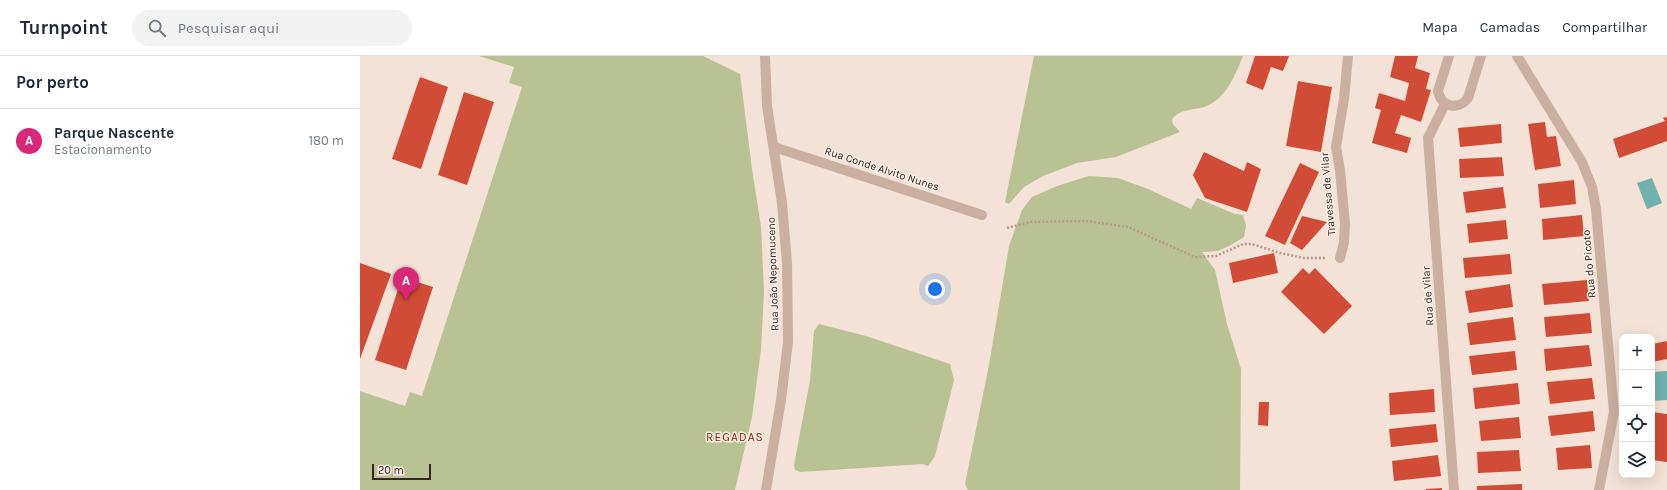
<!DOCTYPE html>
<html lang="pt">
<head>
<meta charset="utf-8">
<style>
	body { margin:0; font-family:Karla,sans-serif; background:#f2f2f3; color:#1f2937 }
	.controls { position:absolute; right:12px; bottom:12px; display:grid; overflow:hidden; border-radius:8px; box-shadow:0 4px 16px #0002 }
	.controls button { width:36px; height:36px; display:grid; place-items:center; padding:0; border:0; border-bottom:1px solid #e0e1e3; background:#fff; color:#1f2937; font:20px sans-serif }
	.scale { position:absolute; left:12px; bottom:10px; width:59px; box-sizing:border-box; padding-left:4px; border:2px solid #352824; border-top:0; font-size:11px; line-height:14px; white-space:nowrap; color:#352824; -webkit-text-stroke:3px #faede2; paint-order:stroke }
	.you { position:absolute; left:575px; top:233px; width:14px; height:14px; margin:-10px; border:3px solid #fff; border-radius:50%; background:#1a73e8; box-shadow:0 0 0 6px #1a73e833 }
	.badge { display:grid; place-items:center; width:26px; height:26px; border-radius:50%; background:#db2777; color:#fff; font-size:13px; font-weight:700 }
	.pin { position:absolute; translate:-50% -33px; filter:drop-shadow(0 1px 2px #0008) }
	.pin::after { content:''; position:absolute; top:21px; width:14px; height:12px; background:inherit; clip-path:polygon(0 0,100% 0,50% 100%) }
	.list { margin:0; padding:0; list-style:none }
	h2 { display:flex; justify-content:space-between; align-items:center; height:52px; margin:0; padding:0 16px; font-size:17px }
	h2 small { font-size:13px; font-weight:400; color:#747a83 }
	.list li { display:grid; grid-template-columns:26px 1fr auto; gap:12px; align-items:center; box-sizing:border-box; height:64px; padding:0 16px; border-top:1px solid #e0e1e3 }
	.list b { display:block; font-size:15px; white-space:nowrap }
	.list p { margin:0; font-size:13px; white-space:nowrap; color:#747a83 }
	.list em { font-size:13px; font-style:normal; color:#747a83 }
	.icon { flex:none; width:22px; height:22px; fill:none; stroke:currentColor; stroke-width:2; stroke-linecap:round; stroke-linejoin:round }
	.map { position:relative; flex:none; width:1307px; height:434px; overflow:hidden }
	header { display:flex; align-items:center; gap:24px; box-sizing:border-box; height:56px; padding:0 20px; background:#fff; border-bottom:1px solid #e0e1e3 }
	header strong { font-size:19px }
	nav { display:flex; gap:22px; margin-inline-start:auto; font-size:14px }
	.search { width:280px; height:36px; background:#f2f2f3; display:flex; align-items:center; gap:10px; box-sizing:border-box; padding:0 14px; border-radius:22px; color:#747a83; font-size:15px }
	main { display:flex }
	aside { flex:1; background:#fff }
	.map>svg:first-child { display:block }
</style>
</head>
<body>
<header>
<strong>Turnpoint</strong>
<div class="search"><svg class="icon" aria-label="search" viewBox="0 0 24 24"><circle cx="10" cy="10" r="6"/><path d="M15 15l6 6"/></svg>Pesquisar aqui</div>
<nav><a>Mapa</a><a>Camadas</a><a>Compartilhar</a></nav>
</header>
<main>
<aside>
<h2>Por perto<small></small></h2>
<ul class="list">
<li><span class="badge">A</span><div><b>Parque Nascente</b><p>Estacionamento</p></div><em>180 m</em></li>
</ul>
</aside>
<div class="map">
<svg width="1307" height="434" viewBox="0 0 1307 434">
	<rect width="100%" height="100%" fill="#f3e2d5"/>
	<!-- green -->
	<g fill="#b8c295">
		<polygon points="119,0 343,0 380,18 392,113 401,171 404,235 401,294 392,361 375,434 0,434 0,335 45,350 50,336 62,340 162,31 149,27 154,11"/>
		<path d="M674,0H883C875,19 866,44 844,51C833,54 820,53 812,63L813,68L820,76L756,101L717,107L683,120L664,131L649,148L645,146Z"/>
		<polygon points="729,120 758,122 788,133 831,153 837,142 875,158 883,159 886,170 884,181 869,190 858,195 842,196 855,214 867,268 881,313 880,434 608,434 605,428 629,309 649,190 662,154 672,141 697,130"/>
		<polygon points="459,268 506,280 590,308 594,324 575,400 568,410 563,408 440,416 435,414 434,409 450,324 454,275"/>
	</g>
	<!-- water -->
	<g fill="#72b2ae">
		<polygon points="1292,122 1302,147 1287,153 1277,127"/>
		<polygon points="1307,315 1307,344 1293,345 1292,316"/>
	</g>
	<!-- building -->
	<g fill="#d04c36">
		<polygon points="895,0 929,0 923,15 911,11 903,34 886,27"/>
		<polygon points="1035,0 1058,0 1055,12 1070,17 1066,33 1071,34 1061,66 1041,59 1035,77 1051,82 1047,97 1012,87 1021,54 1015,52 1019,37 1045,45 1049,27 1030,21"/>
		<polygon points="60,21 88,31 61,113 32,103"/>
		<polygon points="938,25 972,31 961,96 926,90"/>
		<polygon points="104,36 134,46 107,129 78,119"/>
		<polygon points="1307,61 1307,85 1259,102 1253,83 1305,65 1303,62"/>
		<polygon points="1185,66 1187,81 1196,80 1201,110 1175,114 1168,68"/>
		<polygon points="1141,68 1142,87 1100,91 1098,72"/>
		<polygon points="844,96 884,115 887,106 901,113 887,156 845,142 833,119"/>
		<polygon points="1142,101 1144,120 1100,122 1099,103"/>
		<polygon points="940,107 959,116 925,189 905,180"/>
		<polygon points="1214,124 1216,148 1180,152 1178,128"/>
		<polygon points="1143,131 1146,152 1106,157 1103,136"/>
		<polygon points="1222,159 1224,180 1183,184 1182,163"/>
		<polygon points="942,160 967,166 942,194 930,187"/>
		<polygon points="1146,164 1148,183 1109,187 1107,168"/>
		<polygon points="914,197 918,217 873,227 869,207"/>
		<polygon points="1150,198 1152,218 1105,222 1103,202"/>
		<polygon points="0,207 31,218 0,303"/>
		<polygon points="943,212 949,218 955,212 992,250 964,278 921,236"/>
		<polygon points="42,221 73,231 46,314 15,304"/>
		<polygon points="1227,224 1229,245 1184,249 1182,228"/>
		<polygon points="1150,228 1153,251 1109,257 1105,235"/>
		<polygon points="1230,257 1232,277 1186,281 1184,261"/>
		<polygon points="1153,261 1156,284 1110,289 1107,267"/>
		<polygon points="1307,285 1307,303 1292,306 1292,288"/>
		<polygon points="1229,289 1232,310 1186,315 1184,293"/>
		<polygon points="1155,295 1157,314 1112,319 1109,300"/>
		<polygon points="1232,322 1235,343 1190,348 1187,326"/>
		<polygon points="1158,327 1160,348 1115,353 1113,332"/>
		<polygon points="1074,333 1075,356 1030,359 1029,337"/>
		<polygon points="899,346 909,346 908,370 898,369"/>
		<polygon points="1233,355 1235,375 1191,380 1188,360"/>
		<polygon points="1292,356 1307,358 1307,406 1292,404"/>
		<polygon points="1159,361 1161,382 1121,385 1119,365"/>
		<polygon points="1076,368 1078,386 1031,391 1029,373"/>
		<polygon points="1230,389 1232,412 1198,414 1196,392"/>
		<polygon points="1159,394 1161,415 1118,417 1117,396"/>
		<polygon points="1078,399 1081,420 1034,425 1032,405"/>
		<polygon points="1162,428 1162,434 1117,434 1117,430"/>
		<polygon points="1082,432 1082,434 1066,434 1066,433"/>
	</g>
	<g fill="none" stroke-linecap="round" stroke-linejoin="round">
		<!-- path -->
		<polyline stroke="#b79a8b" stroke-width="2.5" stroke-dasharray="2 2" stroke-linecap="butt" points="647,172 670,166 726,165 768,171 835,201 856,200 883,188 892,188 920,197 944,202 966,202"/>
		<!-- minor -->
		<g stroke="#cbb0a1" stroke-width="10">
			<polyline points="405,0 407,50 422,147 427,207 428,286 421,344 406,434"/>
			<path d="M1089,0L1078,35C1081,51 1098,55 1108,42L1121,0"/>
			<polyline points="1085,48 1068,82 1094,434"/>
			<polyline points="414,91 622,159"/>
			<polyline points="980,202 984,186 985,168 980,114 976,91 984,43 988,0"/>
		</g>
		<!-- tertiary -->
		<polyline stroke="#cbb0a1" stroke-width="10" points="1157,0 1222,106 1232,131 1236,153 1254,356 1239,434"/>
	</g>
	<g text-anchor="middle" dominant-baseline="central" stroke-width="3" stroke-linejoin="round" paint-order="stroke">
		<!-- street labels -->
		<g font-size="11" fill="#352824" stroke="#faede2">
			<text transform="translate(522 113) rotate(18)">Rua Conde Alvito Nunes</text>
			<text transform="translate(968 138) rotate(-95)">Travessa de Vilar</text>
			<text transform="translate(1229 208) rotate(-95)">Rua do Picoto</text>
			<text transform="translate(413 218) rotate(-92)">Rua João Nepomuceno</text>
			<text transform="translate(1068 240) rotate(-94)">Rua de Vilar</text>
		</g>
		<!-- neighbourhood labels -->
		<g font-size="12" letter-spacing="1" fill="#8a2717" stroke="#faede2">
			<text x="375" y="381">REGADAS</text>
		</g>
	</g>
</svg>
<div class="controls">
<button>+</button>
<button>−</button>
<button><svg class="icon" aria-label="locate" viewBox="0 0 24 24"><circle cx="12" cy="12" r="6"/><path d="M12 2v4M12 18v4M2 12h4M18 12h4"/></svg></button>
<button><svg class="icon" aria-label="layers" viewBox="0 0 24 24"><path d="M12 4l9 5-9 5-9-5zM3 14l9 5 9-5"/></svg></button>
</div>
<div class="scale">20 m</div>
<div class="you"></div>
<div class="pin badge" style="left:46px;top:244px">A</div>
</div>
</main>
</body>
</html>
